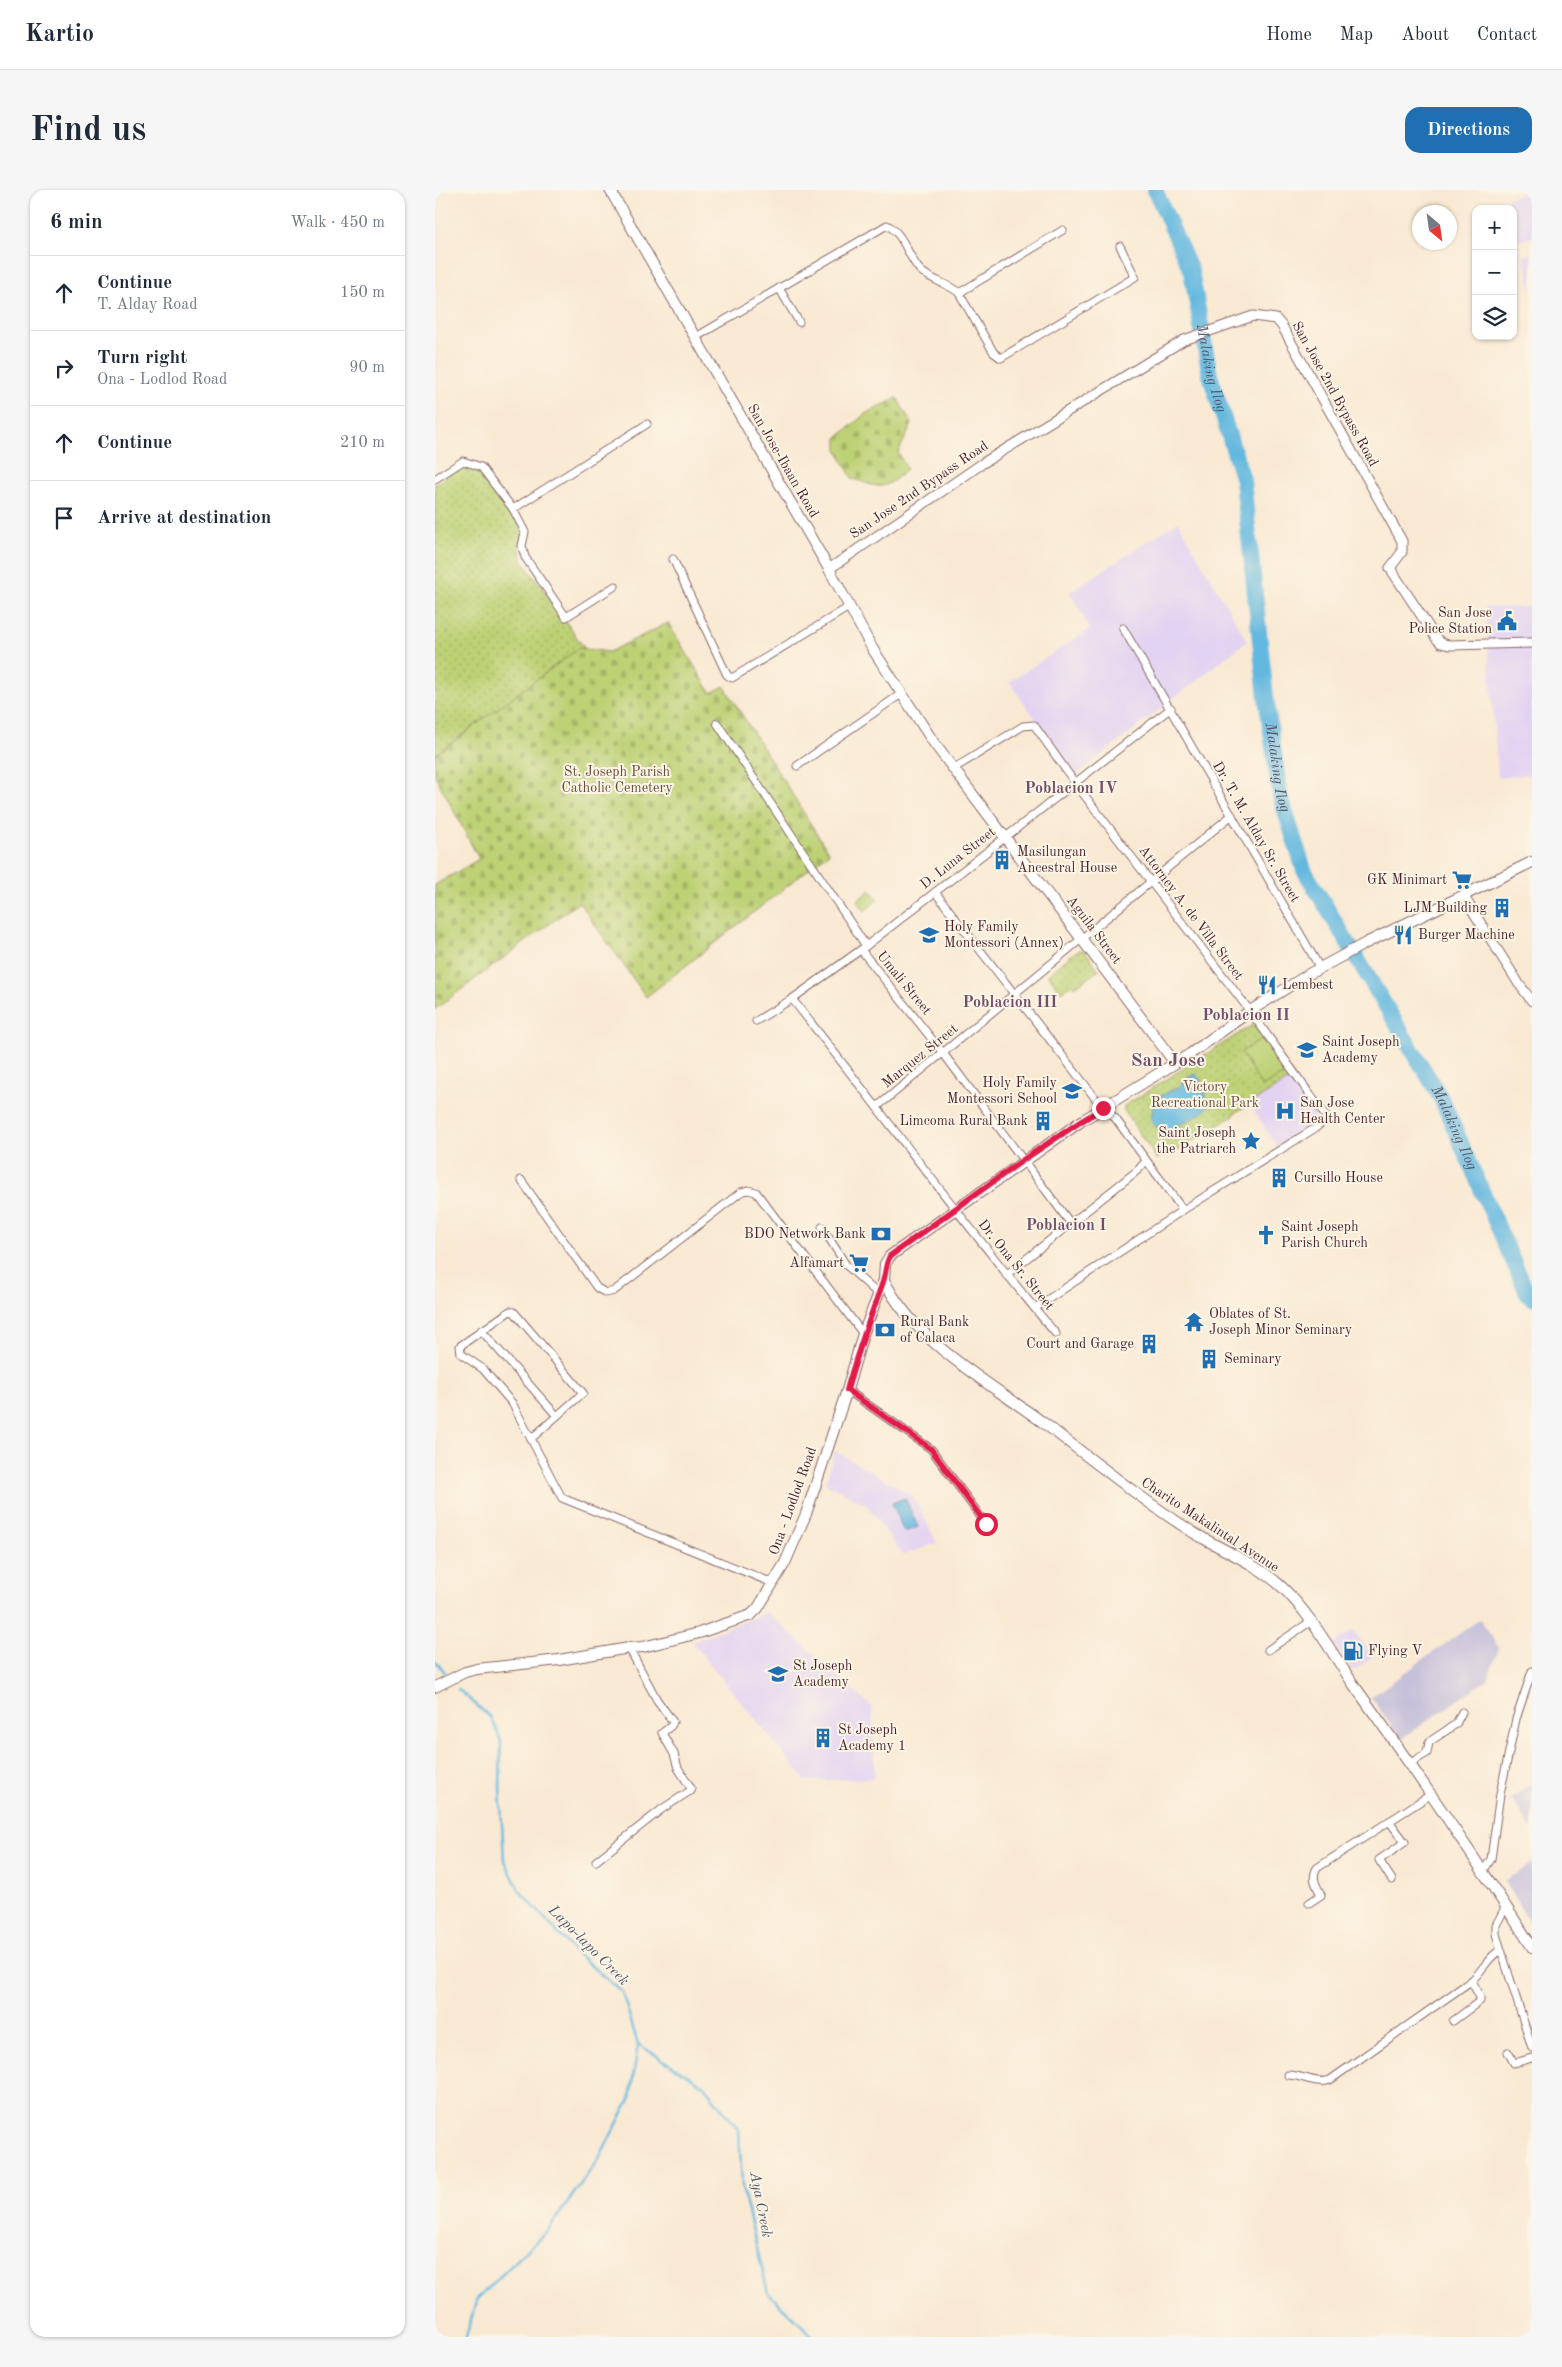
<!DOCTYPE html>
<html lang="en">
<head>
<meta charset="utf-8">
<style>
	body { margin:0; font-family:"Old Standard TT",serif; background:#f6f6f7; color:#1f2937 }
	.controls { position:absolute; right:15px; top:15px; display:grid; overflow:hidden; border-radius:10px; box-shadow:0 1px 4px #0004 }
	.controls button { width:45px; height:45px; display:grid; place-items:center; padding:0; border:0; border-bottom:1px solid #e0e1e3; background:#fff; color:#1f2937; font:25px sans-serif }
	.compass { position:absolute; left:977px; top:15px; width:45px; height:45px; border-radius:50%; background:#fff; box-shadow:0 1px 4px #0004; rotate:151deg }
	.stop { position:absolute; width:15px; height:15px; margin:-11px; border:4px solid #e11d48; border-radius:50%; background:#fff }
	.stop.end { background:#e11d48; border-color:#fff; box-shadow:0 1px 5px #0008 }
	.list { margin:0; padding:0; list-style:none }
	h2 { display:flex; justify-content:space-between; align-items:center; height:65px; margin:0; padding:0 20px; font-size:21px }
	h2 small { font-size:16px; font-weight:400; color:#747a83 }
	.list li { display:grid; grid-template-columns:32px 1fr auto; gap:15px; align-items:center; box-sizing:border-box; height:75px; padding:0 20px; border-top:1px solid #e0e1e3 }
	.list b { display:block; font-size:19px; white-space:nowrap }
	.list p { margin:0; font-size:16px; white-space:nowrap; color:#747a83 }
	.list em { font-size:16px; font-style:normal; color:#747a83 }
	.icon { flex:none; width:28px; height:28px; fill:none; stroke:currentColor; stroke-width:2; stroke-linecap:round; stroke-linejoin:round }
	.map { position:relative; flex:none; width:1097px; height:2147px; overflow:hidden; border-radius:15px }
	header { display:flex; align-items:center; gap:30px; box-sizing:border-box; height:70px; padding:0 25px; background:#fff; border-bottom:1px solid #e0e1e3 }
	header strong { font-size:24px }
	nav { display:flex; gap:28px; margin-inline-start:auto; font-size:18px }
	.intro { display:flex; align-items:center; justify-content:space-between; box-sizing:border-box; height:120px; padding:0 30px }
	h1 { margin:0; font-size:35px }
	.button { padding:12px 22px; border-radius:15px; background:#1f6fb2; color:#fff; font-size:18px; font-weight:700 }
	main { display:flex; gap:30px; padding:0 30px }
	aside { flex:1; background:#fff; border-radius:15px; box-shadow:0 1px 4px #0004 }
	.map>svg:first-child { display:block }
</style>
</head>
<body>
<header>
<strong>Kartio</strong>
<nav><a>Home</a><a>Map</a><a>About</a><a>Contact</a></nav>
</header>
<div class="intro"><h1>Find us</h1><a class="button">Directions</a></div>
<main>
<aside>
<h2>6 min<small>Walk · 450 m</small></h2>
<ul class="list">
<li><svg class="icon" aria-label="ahead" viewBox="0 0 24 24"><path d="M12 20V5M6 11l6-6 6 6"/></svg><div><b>Continue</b><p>T. Alday Road</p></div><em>150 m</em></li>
<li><svg class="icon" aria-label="right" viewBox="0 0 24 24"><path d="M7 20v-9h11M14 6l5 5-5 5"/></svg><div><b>Turn right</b><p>Ona - Lodlod Road</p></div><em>90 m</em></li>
<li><svg class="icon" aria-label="ahead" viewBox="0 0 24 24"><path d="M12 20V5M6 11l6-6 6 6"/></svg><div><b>Continue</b></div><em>210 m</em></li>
<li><svg class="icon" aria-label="arrive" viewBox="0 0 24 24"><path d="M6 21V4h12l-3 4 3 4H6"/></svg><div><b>Arrive at destination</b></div></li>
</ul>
</aside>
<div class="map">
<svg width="1097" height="2147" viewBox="0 0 1097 2147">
	<defs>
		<pattern id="green-dots" width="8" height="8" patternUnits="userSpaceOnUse" patternTransform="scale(1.25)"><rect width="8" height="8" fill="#bdd175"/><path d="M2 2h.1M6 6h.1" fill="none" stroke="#a4b365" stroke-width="1.8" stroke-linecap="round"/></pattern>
		<pattern id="cemetery-stones" width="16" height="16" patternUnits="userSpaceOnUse" patternTransform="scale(1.25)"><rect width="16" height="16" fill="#bdd175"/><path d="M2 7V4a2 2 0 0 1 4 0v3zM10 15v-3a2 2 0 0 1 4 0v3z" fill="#a4b365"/></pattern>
	</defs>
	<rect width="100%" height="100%" fill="#fcf5e5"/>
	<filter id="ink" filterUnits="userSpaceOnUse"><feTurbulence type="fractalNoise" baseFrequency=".02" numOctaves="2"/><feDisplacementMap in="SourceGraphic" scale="10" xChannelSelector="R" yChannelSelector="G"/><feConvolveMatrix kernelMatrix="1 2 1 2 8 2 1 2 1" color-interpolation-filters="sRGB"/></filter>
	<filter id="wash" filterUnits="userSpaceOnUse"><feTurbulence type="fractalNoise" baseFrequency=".0096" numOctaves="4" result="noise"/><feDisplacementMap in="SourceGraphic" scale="20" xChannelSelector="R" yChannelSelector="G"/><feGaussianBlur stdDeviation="1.12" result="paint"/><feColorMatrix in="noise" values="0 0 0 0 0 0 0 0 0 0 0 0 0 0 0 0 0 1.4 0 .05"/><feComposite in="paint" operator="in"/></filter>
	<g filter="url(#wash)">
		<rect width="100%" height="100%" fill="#f9e9d3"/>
		<!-- built -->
		<g fill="#e3d3f2">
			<polygon points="1097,1 1097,47 1084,51 1078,30 1078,19 1075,19 1072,8"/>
			<polygon points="1097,64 1097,101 1088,66"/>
			<polygon points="743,332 812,451 641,585 574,492 655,439 635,402"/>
			<polygon points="1050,417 1097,417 1097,584 1063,588"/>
			<polygon points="859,887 879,918 882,928 842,957 815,914"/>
			<polygon points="400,1261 478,1306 502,1353 468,1365 431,1314 390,1293"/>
			<polygon points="332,1422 437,1517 440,1588 371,1591 257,1452"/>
			<polygon points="918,1440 937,1467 918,1481 898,1454"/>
		</g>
		<!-- industrial -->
		<g fill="#c6c0da">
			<polygon points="1045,1429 1064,1458 1052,1490 966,1549 936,1507"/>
			<polygon points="1097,1593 1097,1640 1076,1608"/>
			<polygon points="1097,1673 1097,1737 1070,1691"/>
		</g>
		<!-- green -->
		<g fill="url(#green-dots)" stroke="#847850">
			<polygon points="35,275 43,278 75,320 88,341 85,359 87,370 150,459 0,565 0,294 24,278"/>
			<polygon points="646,760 650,761 664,780 640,797 638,794 626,802 613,785 640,762"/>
			<polygon points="819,834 859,887 798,924 799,926 741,961 739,958 722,969 689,921 689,916"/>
		</g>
		<!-- cemetery -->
		<g fill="url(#cemetery-stones)" stroke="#847850">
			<path d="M462,208L477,234L463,263L472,279C449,301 446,299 417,288L402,260V248L430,224Z"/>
			<polygon points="233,433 276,503 289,496 394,663 211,807 144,712 0,819 0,695 44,669 0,585 0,565 144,458 174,462"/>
		</g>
		<!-- pitch -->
		<g fill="#bdd175" stroke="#847850">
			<polygon points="435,700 443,709 430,721 422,711"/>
			<polygon points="829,848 850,883 827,897 806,862"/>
		</g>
		<!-- water -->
		<g fill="#63b8df" stroke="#566c85">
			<path d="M759,884C770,889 770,905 773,916C768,925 762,925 754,930C742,937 723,948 716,929L719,914L724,907L747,895L751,889Z"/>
			<polygon points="470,1308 483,1337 469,1342 457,1313"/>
		</g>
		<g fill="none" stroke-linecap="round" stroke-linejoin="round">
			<!-- stream -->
			<g stroke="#63b8df" stroke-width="2.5">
				<polyline points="0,1471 10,1482"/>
				<polyline points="23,1499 56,1528 66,1551 65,1598 69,1669 84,1700 141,1763 187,1802 203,1854 195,1909 163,1970 112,2041 42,2109 31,2147"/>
				<polyline points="203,1854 268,1895 304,1940 307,1997 333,2103 379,2147"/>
			</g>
			<!-- river -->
			<path stroke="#63b8df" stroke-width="16" id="s1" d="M720,0L756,81L775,185L808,290L831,508L845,605L869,680L1006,908L1093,1105L1097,1108"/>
		</g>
	</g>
	<g filter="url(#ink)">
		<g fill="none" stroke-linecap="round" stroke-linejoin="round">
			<defs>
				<g id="minor">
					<polyline points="344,98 364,132"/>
					<polyline points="524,103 628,40"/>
					<path d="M261,147L452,35C468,43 473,66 484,79C494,90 513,93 524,103L559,163L566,168L700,87L685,56"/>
					<polyline points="0,289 28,271 46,277 78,319 90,342 87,356 90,367 131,427 180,396"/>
					<polyline points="78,319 212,234"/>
					<polyline points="238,369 292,485 297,488 414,417"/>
					<polyline points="688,438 885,778"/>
					<polyline points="282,533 431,756"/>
					<polyline points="362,576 466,504"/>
					<polyline points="518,579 588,536 599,535 640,593 815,821 892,928 882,937 748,1020 600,1118"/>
					<polyline points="500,702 668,918 680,928 748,1020"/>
					<polyline points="426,760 508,863 636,1034"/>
					<path d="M357,809C446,920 529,1035 621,1144"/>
					<polyline points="321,831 357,809 431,756 736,518"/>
					<polyline points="443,916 797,625"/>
					<polyline points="86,990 162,1098 171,1103 179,1101 306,1002 313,1000 321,1002 428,1144"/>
					<polyline points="387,1037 411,1075 443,1104"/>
					<polyline points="571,1085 703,980 711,971"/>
					<polyline points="46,1140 122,1226"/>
					<polyline points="412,1200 496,1259 551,1334"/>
					<polyline points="97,1248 148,1203 79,1122 75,1121 25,1156 26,1164 48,1179 77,1213 127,1308 338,1393"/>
					<polyline points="833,1460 875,1432"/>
					<polyline points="974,1574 992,1563 994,1552 1021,1534 1027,1522"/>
					<polyline points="954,1631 970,1652 944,1670 957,1690"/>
					<polyline points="161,1671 227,1619 255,1601 256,1598 243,1578 239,1564 227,1543 236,1536 238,1532 222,1510 194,1458"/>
					<polyline points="1047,1683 1056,1669 1065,1604 1081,1529 1097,1481"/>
					<path d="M874,1713L886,1705C881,1694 876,1689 882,1678L995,1605"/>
					<polyline points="1071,1716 1061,1735 1061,1744 1097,1858"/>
					<polyline points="1018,1831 1045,1811 1045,1807 1036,1791"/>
					<polyline points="1073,1862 1079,1873 1097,1868"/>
					<path d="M853,1885C866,1885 883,1895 895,1890L1036,1791C1047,1782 1053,1767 1064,1761"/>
				</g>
				<g id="tertiary">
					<polyline points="394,379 548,273 749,150 818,126 841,129 847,136 967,351 967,362 955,378 1001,448 1006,453 1014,455 1097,453"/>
					<polyline points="1029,707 1084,794 1097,811"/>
				</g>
				<g id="secondary">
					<polyline points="175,0 394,379 437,458 499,553 740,873"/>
					<path d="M449,1090C480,1153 555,1193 610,1234C659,1271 707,1310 759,1343C789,1361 823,1374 848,1398C877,1426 898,1465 921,1498C982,1583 1041,1669 1097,1757"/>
					<polyline points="0,1497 30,1482 42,1479 124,1470 194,1458 208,1457 264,1443 316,1425 323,1418 350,1373 371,1324 412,1200 428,1144 449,1090 450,1074 455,1066 645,932 755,864 815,821 874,784 931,753 1097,672"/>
				</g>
			</defs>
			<!-- minor casing -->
			<use href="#minor" stroke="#876666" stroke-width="9"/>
			<!-- tertiary casing -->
			<use href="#tertiary" stroke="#876666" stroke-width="11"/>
			<!-- secondary casing -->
			<use href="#secondary" stroke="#876666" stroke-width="12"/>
			<!-- minor -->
			<use href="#minor" stroke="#fff" stroke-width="7"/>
			<!-- tertiary -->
			<use href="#tertiary" stroke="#fff" stroke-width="9"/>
			<!-- secondary -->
			<use href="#secondary" stroke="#fff" stroke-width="10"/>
		</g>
	</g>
	<g fill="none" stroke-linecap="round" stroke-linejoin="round" filter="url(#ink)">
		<!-- route -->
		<path stroke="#e11d48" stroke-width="6" d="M551,1334L496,1259L412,1200C422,1163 435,1128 448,1092C451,1083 450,1075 455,1066L588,970L645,932L668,918"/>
	</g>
	<!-- icons -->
	<defs>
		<symbol id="civic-bare" viewBox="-9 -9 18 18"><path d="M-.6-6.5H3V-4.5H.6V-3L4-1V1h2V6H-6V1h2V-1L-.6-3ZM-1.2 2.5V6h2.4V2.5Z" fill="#1f6fb2" stroke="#fcf5e5" stroke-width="2.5" paint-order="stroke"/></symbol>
		<symbol id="building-bare" viewBox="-9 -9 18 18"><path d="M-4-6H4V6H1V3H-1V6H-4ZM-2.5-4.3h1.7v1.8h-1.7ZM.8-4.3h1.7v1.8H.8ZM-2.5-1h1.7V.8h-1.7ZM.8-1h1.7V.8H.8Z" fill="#1f6fb2" stroke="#fcf5e5" stroke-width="2.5" paint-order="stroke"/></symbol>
		<symbol id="supermarket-bare" viewBox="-9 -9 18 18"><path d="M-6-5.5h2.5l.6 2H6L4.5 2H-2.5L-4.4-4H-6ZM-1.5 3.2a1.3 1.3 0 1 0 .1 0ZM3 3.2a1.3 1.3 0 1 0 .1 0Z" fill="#1f6fb2" stroke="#fcf5e5" stroke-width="2.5" paint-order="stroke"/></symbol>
		<symbol id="school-bare" viewBox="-9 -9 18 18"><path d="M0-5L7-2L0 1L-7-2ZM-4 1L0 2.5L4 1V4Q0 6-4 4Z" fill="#1f6fb2" stroke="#fcf5e5" stroke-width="2.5" paint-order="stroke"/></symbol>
		<symbol id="restaurant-bare" viewBox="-9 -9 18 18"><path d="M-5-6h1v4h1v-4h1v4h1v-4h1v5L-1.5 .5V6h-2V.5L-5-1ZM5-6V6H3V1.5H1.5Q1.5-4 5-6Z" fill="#1f6fb2" stroke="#fcf5e5" stroke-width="2.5" paint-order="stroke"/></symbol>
		<symbol id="hospital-bare" viewBox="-9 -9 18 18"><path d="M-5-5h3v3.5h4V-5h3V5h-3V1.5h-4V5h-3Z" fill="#1f6fb2" stroke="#fcf5e5" stroke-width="2.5" paint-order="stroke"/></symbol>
		<symbol id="sight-bare" viewBox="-9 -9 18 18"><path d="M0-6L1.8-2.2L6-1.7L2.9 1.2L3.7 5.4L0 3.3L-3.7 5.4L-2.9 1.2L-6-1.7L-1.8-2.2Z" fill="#1f6fb2" stroke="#fcf5e5" stroke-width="2.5" paint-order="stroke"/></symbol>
		<symbol id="bank-bare" viewBox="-9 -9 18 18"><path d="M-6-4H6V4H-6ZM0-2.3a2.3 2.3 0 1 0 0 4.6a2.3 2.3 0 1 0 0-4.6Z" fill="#1f6fb2" stroke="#fcf5e5" stroke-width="2.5" paint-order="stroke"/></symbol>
		<symbol id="church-bare" viewBox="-9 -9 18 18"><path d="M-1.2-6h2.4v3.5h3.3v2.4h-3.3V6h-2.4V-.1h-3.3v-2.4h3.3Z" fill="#1f6fb2" stroke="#fcf5e5" stroke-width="2.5" paint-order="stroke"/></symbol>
		<symbol id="temple-bare" viewBox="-9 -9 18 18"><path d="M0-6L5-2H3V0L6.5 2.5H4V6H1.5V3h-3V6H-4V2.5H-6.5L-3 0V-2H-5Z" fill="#1f6fb2" stroke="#fcf5e5" stroke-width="2.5" paint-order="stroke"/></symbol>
		<symbol id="fuel-bare" viewBox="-9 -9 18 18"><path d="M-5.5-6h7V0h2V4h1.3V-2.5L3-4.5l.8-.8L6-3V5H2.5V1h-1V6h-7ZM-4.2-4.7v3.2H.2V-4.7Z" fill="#1f6fb2" stroke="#fcf5e5" stroke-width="2.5" paint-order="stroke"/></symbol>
	</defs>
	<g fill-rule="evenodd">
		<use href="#civic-bare" x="1058" y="417" width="28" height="28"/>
		<use href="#building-bare" x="553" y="656" width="28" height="28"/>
		<use href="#supermarket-bare" x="1013" y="676" width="28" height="28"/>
		<use href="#building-bare" x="1053" y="704" width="28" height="28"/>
		<use href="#school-bare" x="480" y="731" width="28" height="28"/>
		<use href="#restaurant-bare" x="954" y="731" width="28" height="28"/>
		<use href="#restaurant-bare" x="818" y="781" width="28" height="28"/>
		<use href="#school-bare" x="858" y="846" width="28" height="28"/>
		<use href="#school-bare" x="623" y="887" width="28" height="28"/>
		<use href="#hospital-bare" x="836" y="907" width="28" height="28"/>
		<use href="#building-bare" x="594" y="917" width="28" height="28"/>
		<use href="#sight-bare" x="802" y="937" width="28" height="28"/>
		<use href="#building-bare" x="830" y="974" width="28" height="28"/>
		<use href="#bank-bare" x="432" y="1030" width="28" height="28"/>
		<use href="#church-bare" x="817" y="1031" width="28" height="28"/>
		<use href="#supermarket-bare" x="410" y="1059" width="28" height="28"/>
		<use href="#temple-bare" x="745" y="1118" width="28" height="28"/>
		<use href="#bank-bare" x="436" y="1126" width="28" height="28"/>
		<use href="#building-bare" x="700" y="1140" width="28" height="28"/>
		<use href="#building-bare" x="760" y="1155" width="28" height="28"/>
		<use href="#fuel-bare" x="904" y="1447" width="28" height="28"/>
		<use href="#school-bare" x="329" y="1470" width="28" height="28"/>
		<use href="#building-bare" x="374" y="1534" width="28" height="28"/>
	</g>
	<g text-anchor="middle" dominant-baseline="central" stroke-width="4" stroke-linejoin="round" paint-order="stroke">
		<!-- street labels -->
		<g font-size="14" fill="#4a1f2b" stroke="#fcf5e5">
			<text transform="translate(900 204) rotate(61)">San Jose 2nd Bypass Road</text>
			<text transform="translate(348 271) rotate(60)">San Jose-Ibaan Road</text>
			<text transform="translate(484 300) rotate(-34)">San Jose 2nd Bypass Road</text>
			<text transform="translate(821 642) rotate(60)">Dr. T. M. Alday Sr. Street</text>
			<text transform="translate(523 668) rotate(-38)">D. Luna Street</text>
			<text transform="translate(756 723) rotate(53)">Attorney A. de Villa Street</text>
			<text transform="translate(659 740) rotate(53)">Aguila Street</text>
			<text transform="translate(469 793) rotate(51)">Umali Street</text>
			<text transform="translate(485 866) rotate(-39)">Marquez Street</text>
			<text transform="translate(581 1075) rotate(51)">Dr. Ona Sr. Street</text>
			<text transform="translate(358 1311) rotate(-70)">Ona - Lodlod Road</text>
			<text transform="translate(775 1335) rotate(33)">Charito Makalintal Avenue</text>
		</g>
		<!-- poi labels -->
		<g font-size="14" fill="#4a1f2b" stroke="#fcf5e5" text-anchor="start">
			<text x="1057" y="423" text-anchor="end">San Jose<tspan x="1057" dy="16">Police Station</tspan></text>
			<text x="582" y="662">Masilungan<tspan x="582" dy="16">Ancestral House</tspan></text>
			<text x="1012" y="690" text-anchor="end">GK Minimart</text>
			<text x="1052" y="718" text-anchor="end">LJM Building</text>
			<text x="509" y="737">Holy Family<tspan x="509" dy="16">Montessori (Annex)</tspan></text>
			<text x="983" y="745">Burger Machine</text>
			<text x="847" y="795">Lembest</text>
			<text x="887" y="852">Saint Joseph<tspan x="887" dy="16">Academy</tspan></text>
			<text x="622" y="893" text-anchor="end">Holy Family<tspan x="622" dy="16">Montessori School</tspan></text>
			<text x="865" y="913">San Jose<tspan x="865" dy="16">Health Center</tspan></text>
			<text x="593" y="931" text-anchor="end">Limcoma Rural Bank</text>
			<text x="801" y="943" text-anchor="end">Saint Joseph<tspan x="801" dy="16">the Patriarch</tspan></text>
			<text x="859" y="988">Cursillo House</text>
			<text x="846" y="1037">Saint Joseph<tspan x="846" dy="16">Parish Church</tspan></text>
			<text x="431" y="1044" text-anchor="end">BDO Network Bank</text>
			<text x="409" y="1073" text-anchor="end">Alfamart</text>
			<text x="774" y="1124">Oblates of St.<tspan x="774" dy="16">Joseph Minor Seminary</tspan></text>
			<text x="465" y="1132">Rural Bank<tspan x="465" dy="16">of Calaca</tspan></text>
			<text x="699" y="1154" text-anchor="end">Court and Garage</text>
			<text x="789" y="1169">Seminary</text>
			<text x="933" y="1461">Flying V</text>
			<text x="358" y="1476">St Joseph<tspan x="358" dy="16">Academy</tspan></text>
			<text x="403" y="1540">St Joseph<tspan x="403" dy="16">Academy 1</tspan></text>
		</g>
		<!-- park labels -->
		<g font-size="14" fill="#674c3e" stroke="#fcf5e5">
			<text x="182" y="582">St. Joseph Parish<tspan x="182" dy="16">Catholic Cemetery</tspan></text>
			<text x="770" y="897">Victory<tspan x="770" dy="16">Recreational Park</tspan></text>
		</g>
		<!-- water labels -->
		<g font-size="15" font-style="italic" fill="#53556a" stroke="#fcf5e5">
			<text stroke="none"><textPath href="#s1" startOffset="188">Malaking Ilog</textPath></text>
			<text stroke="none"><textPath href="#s1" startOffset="594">Malaking Ilog</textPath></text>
			<text stroke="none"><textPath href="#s1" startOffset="999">Malaking Ilog</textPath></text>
			<text transform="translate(153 1756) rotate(45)">Lapo-lapo Creek</text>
			<text transform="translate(325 2015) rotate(79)">Aya Creek</text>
		</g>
		<!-- quarter labels -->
		<g font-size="16" font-weight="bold" fill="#734e6c" stroke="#fcf5e5">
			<text x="636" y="599">Poblacion IV</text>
			<text x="575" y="813">Poblacion III</text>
			<text x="811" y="826">Poblacion II</text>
			<text x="631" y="1036">Poblacion I</text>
		</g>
		<!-- district labels -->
		<g font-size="19" font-weight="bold" fill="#734e6c" stroke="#fcf5e5">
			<text x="733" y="871">San Jose</text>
		</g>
	</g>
</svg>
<div class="controls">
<button>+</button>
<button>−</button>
<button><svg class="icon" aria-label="layers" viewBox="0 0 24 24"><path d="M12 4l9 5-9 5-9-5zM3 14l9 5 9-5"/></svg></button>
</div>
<svg class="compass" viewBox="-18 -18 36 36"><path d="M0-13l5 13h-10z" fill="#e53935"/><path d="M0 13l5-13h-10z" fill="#747a83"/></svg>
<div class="stop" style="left:551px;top:1334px"></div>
<div class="stop end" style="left:668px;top:918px"></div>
</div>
</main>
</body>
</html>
